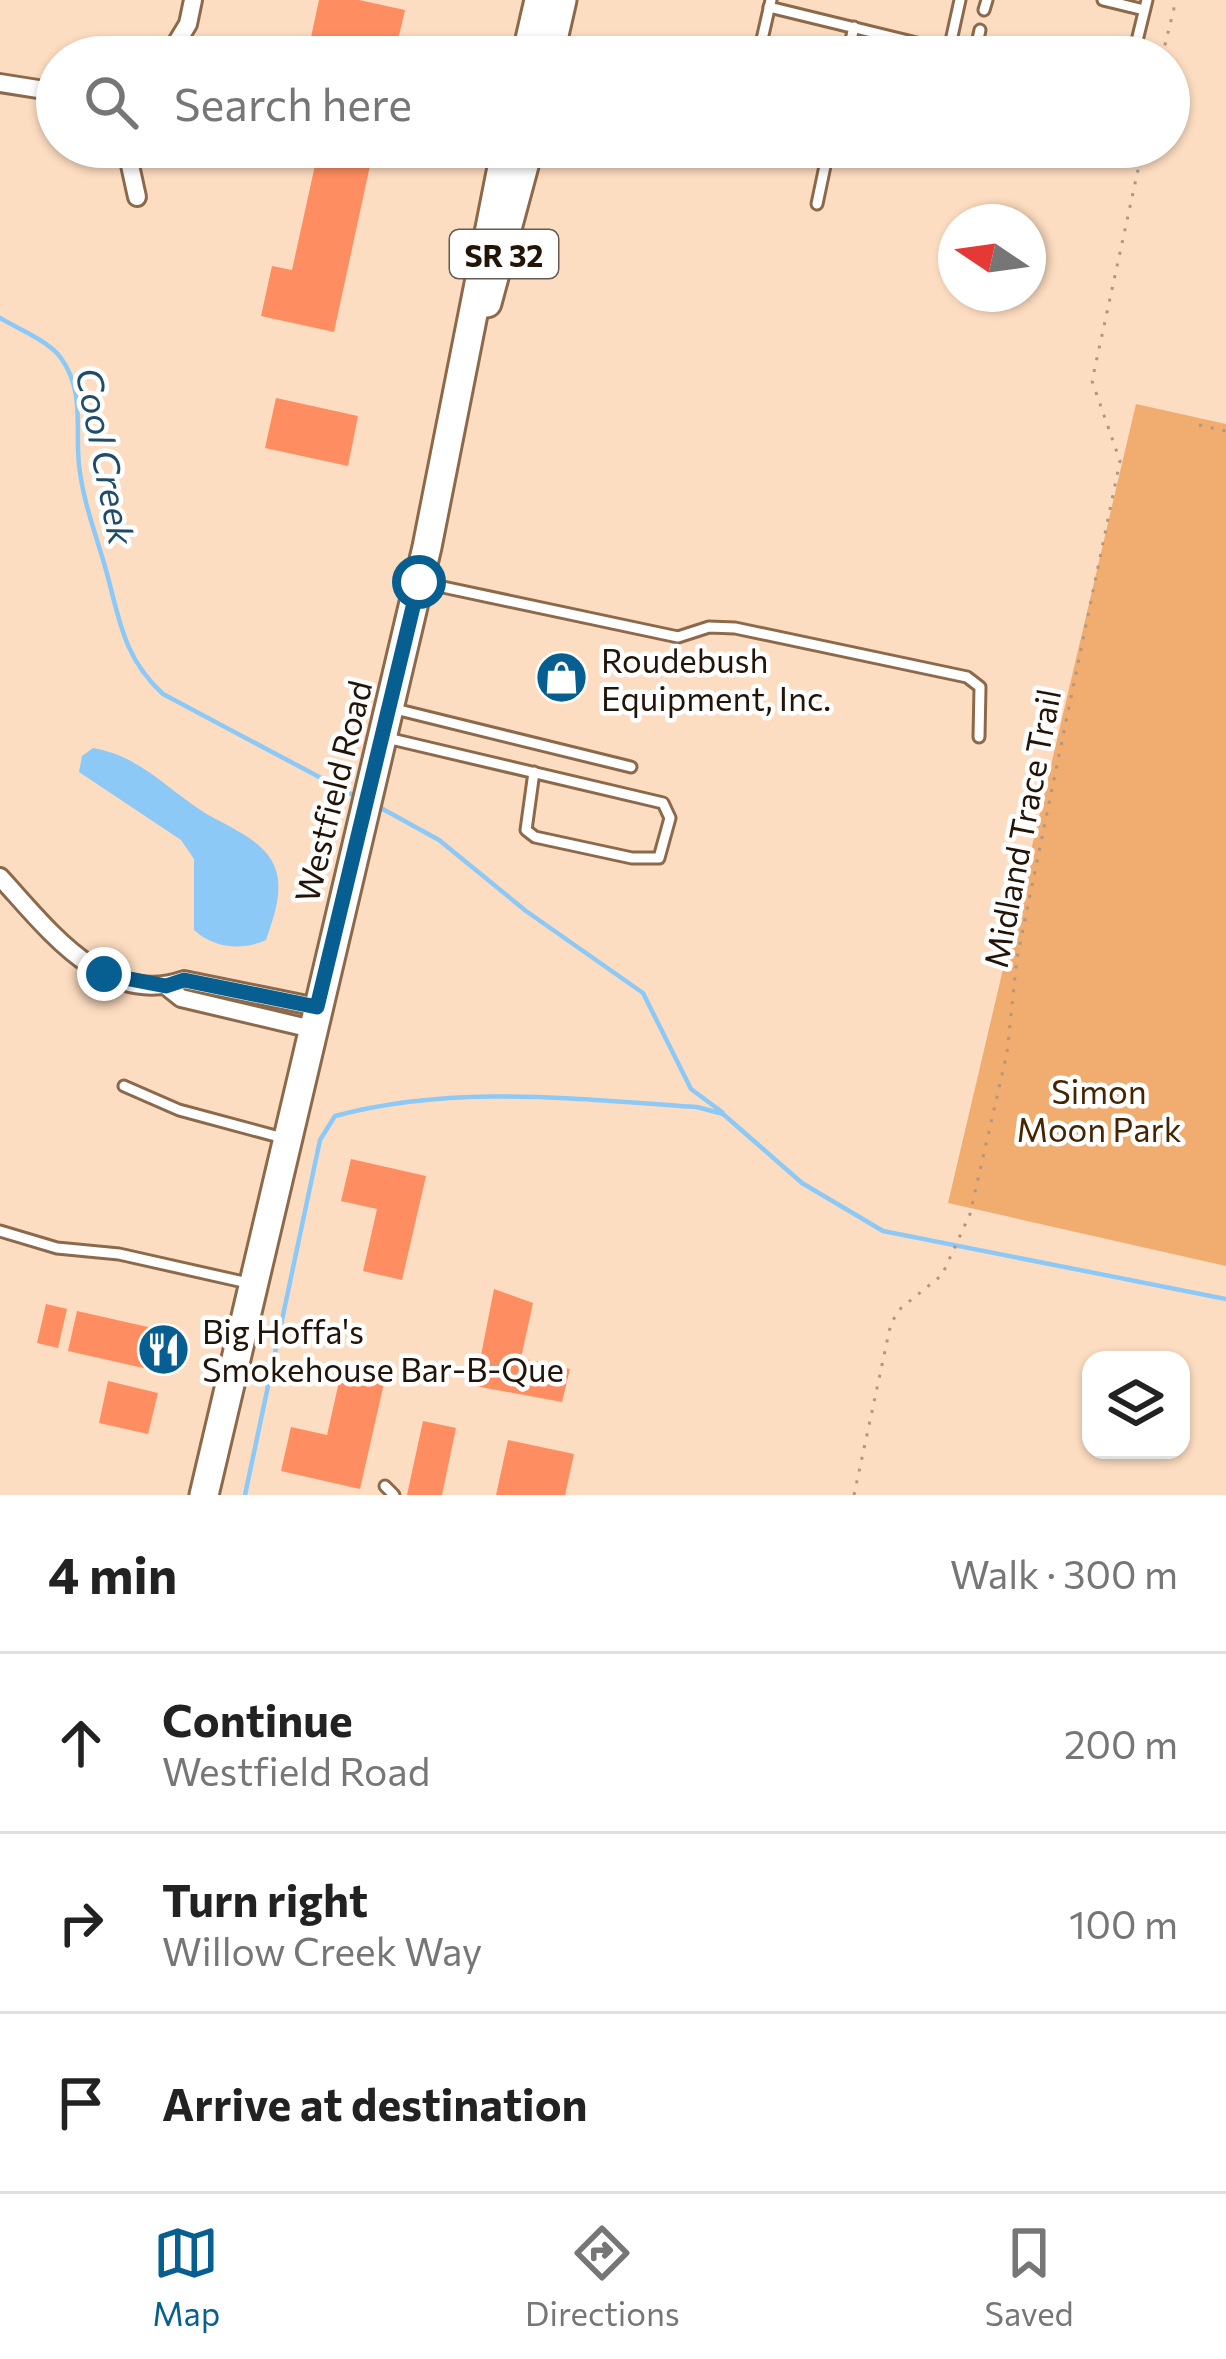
<!DOCTYPE html>
<html lang="en">
<head>
<meta charset="utf-8">
<style>
	body { margin:0; font-family:Commissioner,sans-serif; background:#f2f2f2; color:#222 }
	.controls { position:absolute; right:36px; bottom:36px; display:grid; overflow:hidden; border-radius:24px; box-shadow:0 3px 9px #0004 }
	.controls button { width:108px; height:108px; display:grid; place-items:center; padding:0; border:0; border-bottom:3px solid #e0e0e0; background:#fff; color:#222; font:60px sans-serif }
	.compass { position:absolute; left:938px; top:204px; width:108px; height:108px; border-radius:50%; background:#fff; box-shadow:0 3px 9px #0004; rotate:283deg }
	.stop { position:absolute; width:36px; height:36px; margin:-27px; border:9px solid #065f90; border-radius:50%; background:#fff }
	.stop.end { background:#065f90; border-color:#fff; box-shadow:0 3px 12px #0008 }
	.list { margin:0; padding:0; list-style:none }
	h2 { display:flex; justify-content:space-between; align-items:center; height:156px; margin:0; padding:0 48px; font-size:51px }
	h2 small { font-size:39px; font-weight:400; color:#767676 }
	.list li { display:grid; grid-template-columns:78px 1fr auto; gap:36px; align-items:center; box-sizing:border-box; height:180px; padding:0 48px; border-top:3px solid #e0e0e0 }
	.list b { display:block; font-size:45px; white-space:nowrap }
	.list p { margin:0; font-size:39px; white-space:nowrap; color:#767676 }
	.list em { font-size:39px; font-style:normal; color:#767676 }
	.icon { flex:none; width:66px; height:66px; fill:none; stroke:currentColor; stroke-width:2; stroke-linecap:round; stroke-linejoin:round }
	.map { position:relative; flex:none; width:1226px; height:1495px; overflow:hidden }
	.search { position:absolute; background:#fff; box-shadow:0 3px 9px #0004; left:36px; right:36px; top:36px; height:132px; display:flex; align-items:center; gap:30px; box-sizing:border-box; padding:0 42px; border-radius:66px; color:#767676; font-size:45px }
	.sheet { height:696px; background:#fff }
	nav { display:flex; justify-content:space-around; align-items:center; box-sizing:border-box; height:168px; border-top:3px solid #e0e0e0; background:#fff; font-size:33px; color:#767676 }
	nav a { display:grid; justify-items:center; gap:6px }
	nav .on { color:#065f90 }
	.map>svg:first-child { display:block }
</style>
</head>
<body>
<div class="map">
<svg width="1226" height="1495" viewBox="0 0 1226 1495">
	<rect width="100%" height="100%" fill="#fdddc1"/>
	<!-- green -->
	<polygon fill="#f1ac6f" points="1136,404 1226,424 1226,1266 948,1203"/>
	<!-- water -->
	<path fill="#8dc9f7" d="M93,748C138,756 162,784 199,809C225,827 269,839 277,874C282,896 273,919 266,940C243,951 213,948 194,930V859L181,840L79,772L82,756Z"/>
	<g fill="none" stroke-linecap="round" stroke-linejoin="round">
		<!-- stream -->
		<g stroke="#8dc9f7" stroke-width="4.5">
			<path d="M0,318C18,329 49,341 61,358C85,392 75,427 79,465C83,500 94,529 104,563C119,614 121,656 163,694L353,795"/>
			<polyline points="381,808 439,840 526,911 643,993 691,1089 722,1112"/>
			<path d="M245,1495L320,1140L335,1116C454,1084 576,1099 697,1107L723,1114L802,1183L883,1231L1226,1299"/>
		</g>
	</g>
	<!-- building -->
	<g fill="#fe8d61">
		<polygon points="319,0 359,0 405,10 394,57 308,51"/>
		<polygon points="319,147 374,147 334,332 261,316 272,266 292,270"/>
		<polygon points="276,398 358,416 348,466 265,448"/>
		<polygon points="351,1159 426,1176 402,1280 363,1271 377,1209 341,1201"/>
		<polygon points="494,1289 533,1303 521,1358 570,1369 562,1402 475,1386"/>
		<polygon points="46,1304 67,1309 58,1348 37,1343"/>
		<polygon points="77,1311 170,1332 161,1372 68,1351"/>
		<polygon points="341,1373 384,1383 360,1489 281,1471 291,1427 327,1435"/>
		<polygon points="108,1381 158,1393 148,1434 99,1423"/>
		<polygon points="423,1421 456,1428 442,1495 407,1495"/>
		<polygon points="508,1440 574,1454 565,1495 496,1495"/>
	</g>
	<g fill="none" stroke-linecap="round" stroke-linejoin="round">
		<defs>
			<g id="service">
				<polyline points="1103,0 1144,10"/>
				<polyline points="769,7 974,57"/>
				<polyline points="984,10 987,0"/>
				<polyline points="949,50 960,0"/>
				<polyline points="758,57 771,0"/>
				<polyline points="801,57 802,51 830,57"/>
				<polyline points="847,57 854,27"/>
				<polyline points="974,57 980,30"/>
				<polyline points="1133,57 1147,0"/>
				<polyline points="817,204 829,147"/>
				<polyline points="424,583 678,637 709,627 735,628 967,677 980,687 979,737"/>
				<polyline points="395,709 631,767"/>
				<polyline points="387,738 663,803 670,818 659,858 632,858 535,837 526,830 534,772"/>
				<polyline points="124,1086 179,1110 283,1138"/>
				<polyline points="0,1231 57,1248 119,1254 248,1283"/>
				<polyline points="385,1486 394,1495"/>
			</g>
			<g id="minor">
				<polyline points="168,57 188,24 193,0"/>
				<polyline points="0,83 57,92"/>
				<polyline points="126,147 137,197"/>
				<path d="M0,877C47,928 105,1008 184,980L317,1007"/>
				<polyline points="166,986 181,998 312,1029"/>
			</g>
			<g id="primary">
				<polyline points="526,57 539,0"/>
				<polyline points="549,57 562,0"/>
				<polyline points="487,303 529,147"/>
				<polyline points="204,1495 427,547 506,147"/>
			</g>
		</defs>
		<!-- service casing -->
		<use href="#service" stroke="#8c694a" stroke-width="15"/>
		<!-- minor casing -->
		<use href="#minor" stroke="#8c694a" stroke-width="22"/>
		<!-- primary casing -->
		<use href="#primary" stroke="#8c694a" stroke-width="33"/>
		<!-- path -->
		<g stroke="#b19780" stroke-width="3" stroke-dasharray="3 9" stroke-linecap="butt">
			<polyline points="1162,57 1176,0"/>
			<polyline points="1199,425 1226,431"/>
			<polyline points="854,1495 891,1323 901,1308 942,1275 970,1214 1007,1053 1017,958 1120,461 1092,381 1143,147"/>
		</g>
		<!-- service -->
		<use href="#service" stroke="#fff" stroke-width="9"/>
		<!-- minor -->
		<use href="#minor" stroke="#fff" stroke-width="16"/>
		<!-- primary -->
		<use href="#primary" stroke="#fff" stroke-width="27"/>
	</g>
	<g fill="none" stroke-linecap="round" stroke-linejoin="round">
		<!-- route -->
		<polyline stroke="#065f90" stroke-width="15" points="104,974 166,986 184,980 317,1007 419,582"/>
	</g>
	<!-- icons -->
	<defs>
		<symbol id="shop-disc" viewBox="-11 -11 22 22"><circle r="9.5" fill="#065f90" stroke="#fff"/><path d="M-5-2.5h2.3a2.7 3.5 0 0 1 5.4 0H5L5.5 6h-11ZM-1.5-2.5h3a1.5 2.3 0 0 0-3 0Z" fill="#fff"/></symbol>
		<symbol id="restaurant-disc" viewBox="-11 -11 22 22"><circle r="9.5" fill="#065f90" stroke="#fff"/><path d="M-5-6h1v4h1v-4h1v4h1v-4h1v5L-1.5 .5V6h-2V.5L-5-1ZM5-6V6H3V1.5H1.5Q1.5-4 5-6Z" fill="#fff"/></symbol>
	</defs>
	<g fill-rule="evenodd">
		<use href="#shop-disc" x="532" y="648" width="59" height="59"/>
		<use href="#restaurant-disc" x="134" y="1320" width="59" height="59"/>
	</g>
	<g text-anchor="middle" dominant-baseline="central" stroke-width="9" stroke-linejoin="round" paint-order="stroke">
		<!-- shield labels -->
		<rect fill="#fff" stroke="#645a51" stroke-width="3" x="450" y="230" width="108" height="48" rx="9"/>
		<g font-size="30" font-weight="bold" fill="#221407">
			<text x="504" y="254">SR 32</text>
		</g>
		<!-- poi labels -->
		<g font-size="33" fill="#221407" stroke="#fff" text-anchor="start">
			<text x="601" y="659">Roudebush<tspan x="601" dy="38">Equipment, Inc.</tspan></text>
			<text x="202" y="1330">Big Hoffa's<tspan x="202" dy="38">Smokehouse Bar-B-Que</tspan></text>
		</g>
		<!-- street labels -->
		<g font-size="33" fill="#221407" stroke="#fff">
			<text transform="translate(332 791) rotate(-76)">Westfield Road</text>
			<text transform="translate(1021 828) rotate(-79)">Midland Trace Trail</text>
		</g>
		<!-- park labels -->
		<g font-size="33" fill="#472400" stroke="#fff">
			<text x="1099" y="1090">Simon<tspan x="1099" dy="38">Moon Park</tspan></text>
		</g>
		<!-- water labels -->
		<g font-size="36" font-style="italic" fill="#1f4c6b" stroke="#fff">
			<text transform="translate(107 456) rotate(79)">Cool Creek</text>
		</g>
	</g>
</svg>
<div class="controls">
<button><svg class="icon" aria-label="layers" viewBox="0 0 24 24"><path d="M12 4l9 5-9 5-9-5zM3 14l9 5 9-5"/></svg></button>
</div>
<svg class="compass" viewBox="-18 -18 36 36"><path d="M0-13l5 13h-10z" fill="#e53935"/><path d="M0 13l5-13h-10z" fill="#767676"/></svg>
<div class="stop" style="left:419px;top:582px"></div>
<div class="stop end" style="left:104px;top:974px"></div>
<div class="search"><svg class="icon" aria-label="search" viewBox="0 0 24 24"><circle cx="10" cy="10" r="6"/><path d="M15 15l6 6"/></svg>Search here</div>
</div>
<section class="sheet">
<h2>4 min<small>Walk · 300 m</small></h2>
<ul class="list">
<li><svg class="icon" aria-label="ahead" viewBox="0 0 24 24"><path d="M12 20V5M6 11l6-6 6 6"/></svg><div><b>Continue</b><p>Westfield Road</p></div><em>200 m</em></li>
<li><svg class="icon" aria-label="right" viewBox="0 0 24 24"><path d="M7 20v-9h11M14 6l5 5-5 5"/></svg><div><b>Turn right</b><p>Willow Creek Way</p></div><em>100 m</em></li>
<li><svg class="icon" aria-label="arrive" viewBox="0 0 24 24"><path d="M6 21V4h12l-3 4 3 4H6"/></svg><div><b>Arrive at destination</b></div></li>
</ul>
</section>
<nav>
<a class="on"><svg class="icon" aria-label="map" viewBox="0 0 24 24"><path d="M3 6l6-2 6 2 6-2v14l-6 2-6-2-6 2zM9 4v14M15 6v14"/></svg>Map</a>
<a><svg class="icon" aria-label="directions" viewBox="0 0 24 24"><path d="M12 3l9 9-9 9-9-9zM9 14v-3h6M13 9l2 2-2 2"/></svg>Directions</a>
<a><svg class="icon" aria-label="saved" viewBox="0 0 24 24"><path d="M7 4h10v16l-5-4-5 4z"/></svg>Saved</a>
</nav>
</body>
</html>
